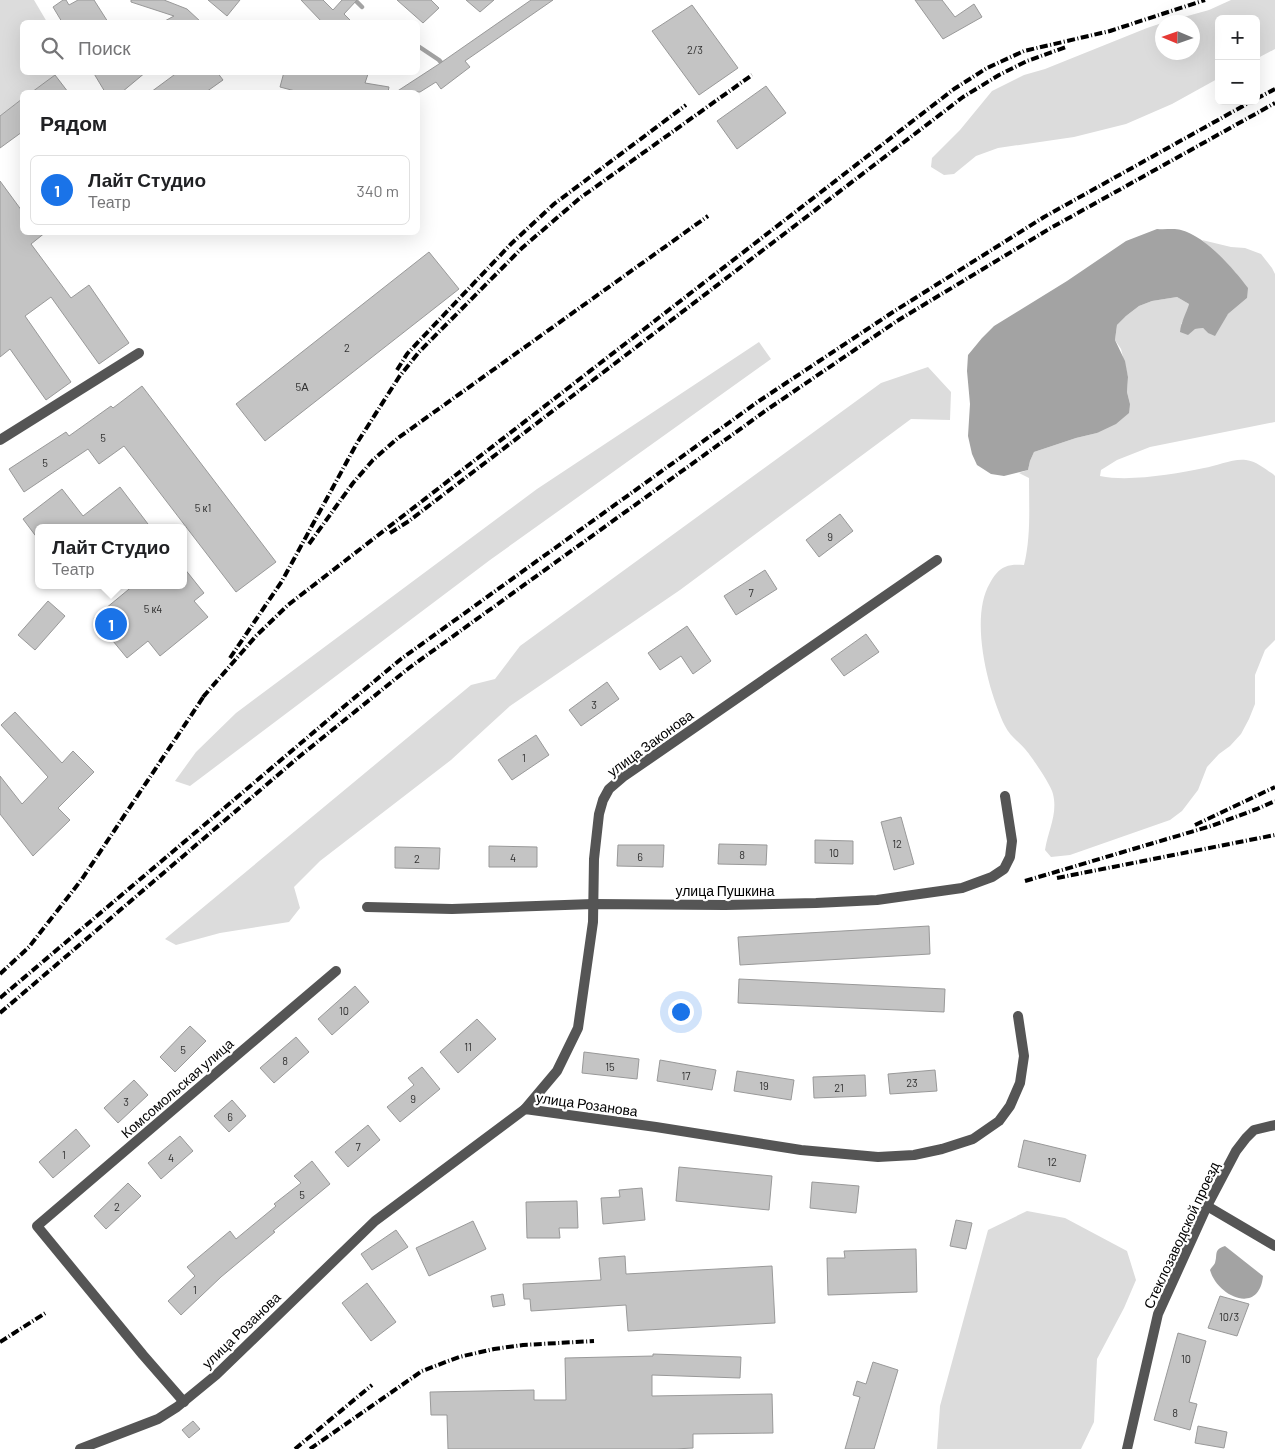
<!DOCTYPE html>
<html lang="ru">
<head>
<meta charset="utf-8">
<style>
	body { margin:0; font-family:Barlow,sans-serif; background:#f2f2f2; color:#202124 }
	.controls { position:absolute; right:15px; top:15px; display:grid; overflow:hidden; border-radius:8px; box-shadow:0 5px 20px #0002 }
	.controls button { width:45px; height:45px; display:grid; place-items:center; padding:0; border:0; border-bottom:1px solid #e0e0e0; background:#fff; color:#202124; font:25px sans-serif }
	.compass { position:absolute; left:1155px; top:15px; width:45px; height:45px; border-radius:50%; background:#fff; box-shadow:0 5px 20px #0002; rotate:272deg }
	.you { position:absolute; left:680px; top:1011px; width:18px; height:18px; margin:-12px; border:4px solid #fff; border-radius:50%; background:#1a73e8; box-shadow:0 0 0 8px #1a73e833 }
	.badge { display:grid; place-items:center; width:32px; height:32px; border-radius:50%; background:#1a73e8; color:#fff; font-size:16px; font-weight:700 }
	.pin { position:absolute; translate:-50% -50%; border:2px solid #fff; box-shadow:0 1px 5px #0006 }
	.popup { position:absolute; left:35px; top:524px; width:152px; height:65px; box-sizing:border-box; display:grid; place-content:center; border-radius:8px; background:#fff; filter:drop-shadow(0 1px 4px #0005); font-size:16px; white-space:nowrap; color:#757577 }
	.popup b { font-size:19px; color:#202124 }
	.popup::after { content:''; position:absolute; left:50%; top:100%; margin-left:-10px; border:10px solid transparent; border-top-color:#fff }
	.list { margin:0; padding:0; list-style:none }
	h2 { display:flex; justify-content:space-between; align-items:center; height:65px; margin:0; padding:0 20px; font-size:21px }
	h2 small { font-size:16px; font-weight:400; color:#757577 }
	.list li { display:grid; grid-template-columns:32px 1fr auto; gap:15px; align-items:center; box-sizing:border-box; height:70px; margin:0 10px 10px; padding:0 10px; border:1px solid #e0e0e0; border-radius:8px }
	.list b { display:block; font-size:19px; white-space:nowrap }
	.list p { margin:0; font-size:16px; white-space:nowrap; color:#757577 }
	.list em { font-size:16px; font-style:normal; color:#757577 }
	.icon { flex:none; width:28px; height:28px; fill:none; stroke:currentColor; stroke-width:2; stroke-linecap:round; stroke-linejoin:round }
	.map { position:relative; flex:none; width:1275px; height:1449px; overflow:hidden }
	.search { position:absolute; background:#fff; box-shadow:0 5px 20px #0002; left:20px; top:20px; width:400px; height:55px; display:flex; align-items:center; gap:12px; box-sizing:border-box; padding:0 18px; border-radius:8px; color:#757577; font-size:19px }
	.panel { position:absolute; background:#fff; box-shadow:0 5px 20px #0002; left:20px; top:90px; width:400px; height:145px; border-radius:8px }
	.map>svg:first-child { display:block }
</style>
</head>
<body>
<div class="map">
<svg width="1275" height="1449" viewBox="0 0 1275 1449">
	<rect width="100%" height="100%" fill="#fff"/>
	<!-- green -->
	<g fill="#dcdcdc">
		<polygon points="0,0 34,0 47,22 22,22 22,72 59,73 32,92 22,92 22,99 0,116"/>
		<polygon points="1231,0 1275,0 1275,49 1256,59 1256,19 1219,19 1219,78 1172,104 1126,124 1074,137 998,148 976,156 954,174 944,175 931,167 932,158 960,130 992,91 1024,75 1045,69 1147,28 1162,23 1162,52 1192,52 1192,22 1166,22 1209,10"/>
		<path d="M1202,240L1231,247L1245,248L1261,254L1272,268L1275,274V422L1150,447L1117,460L1101,470L1100,476C1129,482 1175,474 1204,468C1216,466 1234,458 1246,460C1256,461 1265,469 1273,474L1275,476V640L1265,650L1255,675V704L1249,719L1241,734L1230,746L1219,754L1207,767L1198,790L1182,811L1170,820L1070,855L1051,857L1045,850C1048,831 1058,814 1053,794C1051,785 1032,757 1025,749C1019,742 1009,735 1005,726C988,691 969,618 990,583C993,577 999,569 1005,567C1012,564 1018,565 1024,565C1031,537 1029,507 1029,478L1019,473L1028,470L1030,461L1034,452L1076,438L1097,433L1130,404L1127,392L1128,377L1121,349L1115,340L1117,325L1126,316L1139,306L1152,301L1177,297L1189,304L1186,316L1181,324L1195,329L1203,328L1208,333L1228,314L1247,298L1236,273Z"/>
		<polygon points="759,342 771,359 490,560 190,786 175,781 196,752 236,713 537,489"/>
		<polygon points="928,367 951,392 950,420 911,419 680,590 510,706 451,760 320,861 294,887 300,908 289,922 220,933 176,945 165,939 471,685 495,679 520,646 881,383"/>
		<polygon points="1027,1211 1065,1218 1127,1251 1136,1280 1124,1308 1097,1359 1094,1422 1081,1449 937,1449 940,1406 988,1230"/>
	</g>
	<!-- water -->
	<g fill="#a3a3a3">
		<path d="M1157,229C1165,230 1174,228 1181,230C1205,236 1233,268 1248,288L1247,298L1228,314L1215,336L1208,333L1203,328L1195,329L1188,335L1180,332C1181,322 1186,314 1189,304L1177,297L1152,301L1139,306L1126,316L1117,325L1115,340L1125,361L1128,377L1127,392L1130,404L1129,413L1116,424L1097,433L1076,438L1034,452L1030,461L1028,470L1004,476L991,474L977,465L972,454L968,436L970,404L967,371L968,355L982,338L994,326L1067,281L1126,241Z"/>
		<path d="M1225,1246L1263,1276C1259,1316 1217,1296 1210,1270C1211,1268 1214,1265 1215,1263C1218,1254 1213,1250 1225,1246Z"/>
	</g>
	<g fill="none" stroke-linecap="round" stroke-linejoin="round">
		<!-- stream -->
		<g stroke="#a3a3a3" stroke-width="4.5">
			<polyline points="355,0 362,7"/>
			<polyline points="418,46 439,60 444,66"/>
		</g>
	</g>
	<!-- building -->
	<g fill="#c4c4c4" stroke="#999">
		<polygon points="63,0 66,0 69,5 78,0 94,0 108,22 62,22 53,7"/>
		<polygon points="131,0 164,0 187,9 201,22 163,22 174,16 131,2"/>
		<polygon points="208,0 240,0 227,16"/>
		<polygon points="301,0 323,0 333,10 342,0 357,0 344,14 352,22 322,22"/>
		<polygon points="397,0 431,0 439,8 423,23"/>
		<polygon points="466,0 494,0 480,12"/>
		<polygon points="531,0 553,0 465,61 470,67 441,89 436,82 420,92 396,92 439,64"/>
		<polygon points="915,0 942,0 955,17 974,4 982,17 943,39"/>
		<polygon points="692,5 738,68 699,95 652,31"/>
		<polygon points="93,72 146,72 122,92 105,92"/>
		<polygon points="178,72 217,72 223,80 206,92 151,92"/>
		<polygon points="284,72 360,72 368,74 365,83 389,87 388,92 299,92 280,87"/>
		<polygon points="55,75 68,92 32,92"/>
		<polygon points="766,86 786,113 737,149 717,121"/>
		<polygon points="22,99 22,132 0,148 0,116"/>
		<polygon points="0,181 22,211 22,232 46,232 31,244 71,298 89,285 129,343 99,364 51,297 25,316 71,382 46,400 10,349 0,357"/>
		<polygon points="429,252 459,289 265,441 236,404"/>
		<polygon points="142,386 276,562 236,592 124,446 99,464 88,449 24,492 9,469 66,432 69,436 111,406 113,408"/>
		<polygon points="120,487 151,528 38,528 38,539 23,519 62,489 83,516"/>
		<polygon points="840,514 853,531 819,557 806,540"/>
		<polygon points="184,568 204,593 194,601 208,617 160,656 148,641 127,658 94,618 134,585 184,585"/>
		<polygon points="765,570 777,589 736,615 724,596"/>
		<polygon points="48,601 65,616 35,650 18,635"/>
		<polygon points="687,626 711,661 693,674 681,656 660,670 648,653"/>
		<polygon points="866,634 879,652 844,676 831,659"/>
		<polygon points="607,682 619,699 581,726 569,710"/>
		<polygon points="15,712 62,763 73,751 94,772 58,808 70,820 33,856 0,814 0,776 22,804 48,777 1,725"/>
		<polygon points="536,735 549,755 512,780 498,760"/>
		<polygon points="901,817 914,864 894,870 881,822"/>
		<polygon points="815,840 853,841 853,864 815,863"/>
		<polygon points="719,844 767,845 766,865 718,864"/>
		<polygon points="618,845 664,845 663,867 617,866"/>
		<polygon points="489,846 537,847 537,867 489,867"/>
		<polygon points="395,847 440,848 439,869 395,868"/>
		<polygon points="929,926 930,954 740,965 738,937"/>
		<polygon points="739,979 945,989 944,1012 738,1003"/>
		<polygon points="355,986 369,1002 332,1035 318,1019"/>
		<polygon points="477,1019 496,1039 458,1073 440,1052"/>
		<polygon points="190,1026 206,1041 175,1072 160,1057"/>
		<polygon points="296,1037 309,1052 274,1083 260,1068"/>
		<polygon points="584,1052 639,1059 637,1079 582,1073"/>
		<polygon points="660,1060 716,1070 712,1090 657,1081"/>
		<polygon points="422,1067 440,1089 400,1122 387,1107 414,1085 408,1078"/>
		<polygon points="935,1070 937,1091 890,1094 888,1074"/>
		<polygon points="737,1071 794,1080 791,1100 734,1091"/>
		<polygon points="865,1075 866,1096 814,1098 813,1077"/>
		<polygon points="134,1080 148,1095 118,1123 104,1108"/>
		<polygon points="232,1100 246,1116 229,1132 214,1116"/>
		<polygon points="368,1125 380,1140 348,1167 335,1152"/>
		<polygon points="76,1129 90,1146 53,1178 39,1162"/>
		<polygon points="180,1136 193,1151 161,1179 148,1163"/>
		<polygon points="1024,1140 1086,1155 1080,1182 1018,1167"/>
		<polygon points="312,1161 330,1184 273,1231 275,1232 221,1277 181,1315 168,1301 195,1276 187,1267 230,1231 236,1239 276,1206 274,1204 301,1183 294,1176"/>
		<polygon points="679,1167 772,1176 769,1210 676,1201"/>
		<polygon points="812,1182 859,1186 856,1213 810,1208"/>
		<polygon points="128,1183 141,1196 106,1229 94,1216"/>
		<polygon points="642,1188 645,1220 603,1224 601,1198 620,1197 619,1190"/>
		<polygon points="577,1201 578,1228 559,1228 560,1238 527,1238 526,1202"/>
		<polygon points="956,1220 972,1223 966,1249 950,1246"/>
		<polygon points="473,1221 486,1249 429,1276 416,1248"/>
		<polygon points="396,1230 408,1247 372,1270 361,1254"/>
		<polygon points="916,1249 917,1292 828,1295 827,1258 845,1258 844,1251"/>
		<polygon points="625,1256 626,1274 772,1266 775,1323 628,1331 626,1305 531,1311 530,1299 524,1299 523,1284 601,1280 599,1258"/>
		<polygon points="367,1283 396,1322 371,1341 342,1303"/>
		<polygon points="503,1294 505,1305 493,1307 491,1296"/>
		<polygon points="1220,1296 1249,1304 1237,1336 1208,1328"/>
		<polygon points="1178,1333 1206,1341 1189,1402 1197,1404 1190,1430 1154,1420"/>
		<polygon points="653,1354 741,1357 740,1378 652,1375 652,1396 772,1394 773,1433 693,1434 693,1448 675,1449 448,1449 447,1415 431,1415 430,1392 534,1390 534,1400 566,1400 565,1358 653,1356"/>
		<polygon points="873,1362 898,1370 874,1449 845,1449 860,1397 853,1395 857,1381 866,1384"/>
		<polygon points="193,1421 200,1429 189,1438 182,1430"/>
		<polygon points="1198,1426 1227,1432 1224,1448 1195,1443"/>
	</g>
	<g fill="none" stroke-linecap="round" stroke-linejoin="round">
		<!-- street -->
		<g stroke="#555" stroke-width="10">
			<polyline points="0,440 139,353"/>
			<polyline points="367,907 452,909 593,904 725,905 816,903 877,900 962,888 992,877 1004,869 1010,857 1012,841 1005,796"/>
			<polyline points="525,1109 557,1071 578,1028 593,922 594,859 599,814 603,800 609,789 623,777 937,560"/>
			<polyline points="1207,1206 1275,1246"/>
			<polyline points="184,1402 143,1355 37,1226 236,1056 336,971"/>
			<polyline points="80,1449 158,1419 177,1407 216,1375 375,1221 525,1109 656,1127 801,1150 878,1157 914,1155 942,1149 973,1139 999,1121 1010,1106 1020,1083 1024,1056 1018,1016"/>
			<polyline points="1127,1449 1158,1314 1207,1206 1236,1151 1246,1138 1254,1130 1275,1125"/>
		</g>
		<!-- rail -->
		<g stroke="#000" stroke-width="4" stroke-dasharray="8 2.5 1 2.5" stroke-linecap="butt">
			<polyline points="1256,99 1275,89"/>
			<polyline points="397,370 407,354 420,340 511,244 554,204 686,105"/>
			<polyline points="390,533 409,521 963,97 999,75 1027,61 1066,47"/>
			<polyline points="309,544 353,483 373,460 398,438 708,216"/>
			<polyline points="230,658 282,581 357,443 399,377 419,352 522,248 580,198 752,75"/>
			<polyline points="203,697 256,636 288,605 954,89 987,68 1024,51 1110,31 1205,0"/>
			<polyline points="1195,825 1275,787"/>
			<polyline points="1057,878 1275,835"/>
			<polyline points="1025,881 1211,826 1257,809 1275,801"/>
			<polyline points="0,974 29,947 82,879 206,693"/>
			<polyline points="0,998 347,704 401,659 759,401 893,312 1044,217 1252,101"/>
			<polyline points="0,1013 300,756 409,668 768,409 897,321 1049,229 1275,103"/>
			<polyline points="0,1342 47,1312"/>
			<polyline points="295,1449 372,1385"/>
			<polyline points="310,1449 422,1371 459,1357 494,1349 523,1345 594,1341"/>
		</g>
	</g>
	<g text-anchor="middle" dominant-baseline="central" stroke-width="4.5" stroke-linejoin="round" paint-order="stroke">
		<!-- number labels -->
		<g font-size="11" fill="#313131">
			<text x="695" y="49">2/3</text>
			<text x="347" y="347">2</text>
			<text x="302" y="386">5А</text>
			<text x="103" y="437">5</text>
			<text x="45" y="462">5</text>
			<text x="203" y="507">5 к1</text>
			<text x="830" y="536">9</text>
			<text x="751" y="592">7</text>
			<text x="153" y="608">5 к4</text>
			<text x="594" y="704">3</text>
			<text x="524" y="757">1</text>
			<text x="897" y="843">12</text>
			<text x="834" y="852">10</text>
			<text x="742" y="854">8</text>
			<text x="640" y="856">6</text>
			<text x="513" y="857">4</text>
			<text x="417" y="858">2</text>
			<text x="344" y="1010">10</text>
			<text x="468" y="1046">11</text>
			<text x="183" y="1049">5</text>
			<text x="285" y="1060">8</text>
			<text x="610" y="1066">15</text>
			<text x="686" y="1075">17</text>
			<text x="912" y="1082">23</text>
			<text x="764" y="1085">19</text>
			<text x="839" y="1087">21</text>
			<text x="413" y="1098">9</text>
			<text x="126" y="1101">3</text>
			<text x="230" y="1116">6</text>
			<text x="358" y="1146">7</text>
			<text x="64" y="1154">1</text>
			<text x="171" y="1157">4</text>
			<text x="1052" y="1161">12</text>
			<text x="302" y="1194">5</text>
			<text x="117" y="1206">2</text>
			<text x="195" y="1289">1</text>
			<text x="1229" y="1316">10/3</text>
			<text x="1186" y="1358">10</text>
			<text x="1175" y="1412">8</text>
		</g>
		<!-- street labels -->
		<g font-size="14" fill="#000" stroke="#fff">
			<text transform="translate(650 743) rotate(-36)">улица Законова</text>
			<text x="725" y="890">улица Пушкина</text>
			<text transform="translate(177 1088) rotate(-41)">Комсомольская улица</text>
			<text transform="translate(587 1104) rotate(8)">улица Розанова</text>
			<text transform="translate(1181 1235) rotate(-65)">Стеклозаводской проезд</text>
			<text transform="translate(241 1330) rotate(-44)">улица Розанова</text>
		</g>
	</g>
</svg>
<div class="controls">
<button>+</button>
<button>−</button>
</div>
<svg class="compass" viewBox="-18 -18 36 36"><path d="M0-13l5 13h-10z" fill="#e53935"/><path d="M0 13l5-13h-10z" fill="#757577"/></svg>
<div class="you"></div>
<div class="pin badge" style="left:111px;top:624px">1</div>
<div class="popup"><b>Лайт Студио</b>Театр</div>
<div class="search"><svg class="icon" aria-label="search" viewBox="0 0 24 24"><circle cx="10" cy="10" r="6"/><path d="M15 15l6 6"/></svg>Поиск</div>
<section class="panel">
<h2>Рядом<small></small></h2>
<ul class="list">
<li><span class="badge">1</span><div><b>Лайт Студио</b><p>Театр</p></div><em>340 m</em></li>
</ul>
</section>
</div>
</body>
</html>
